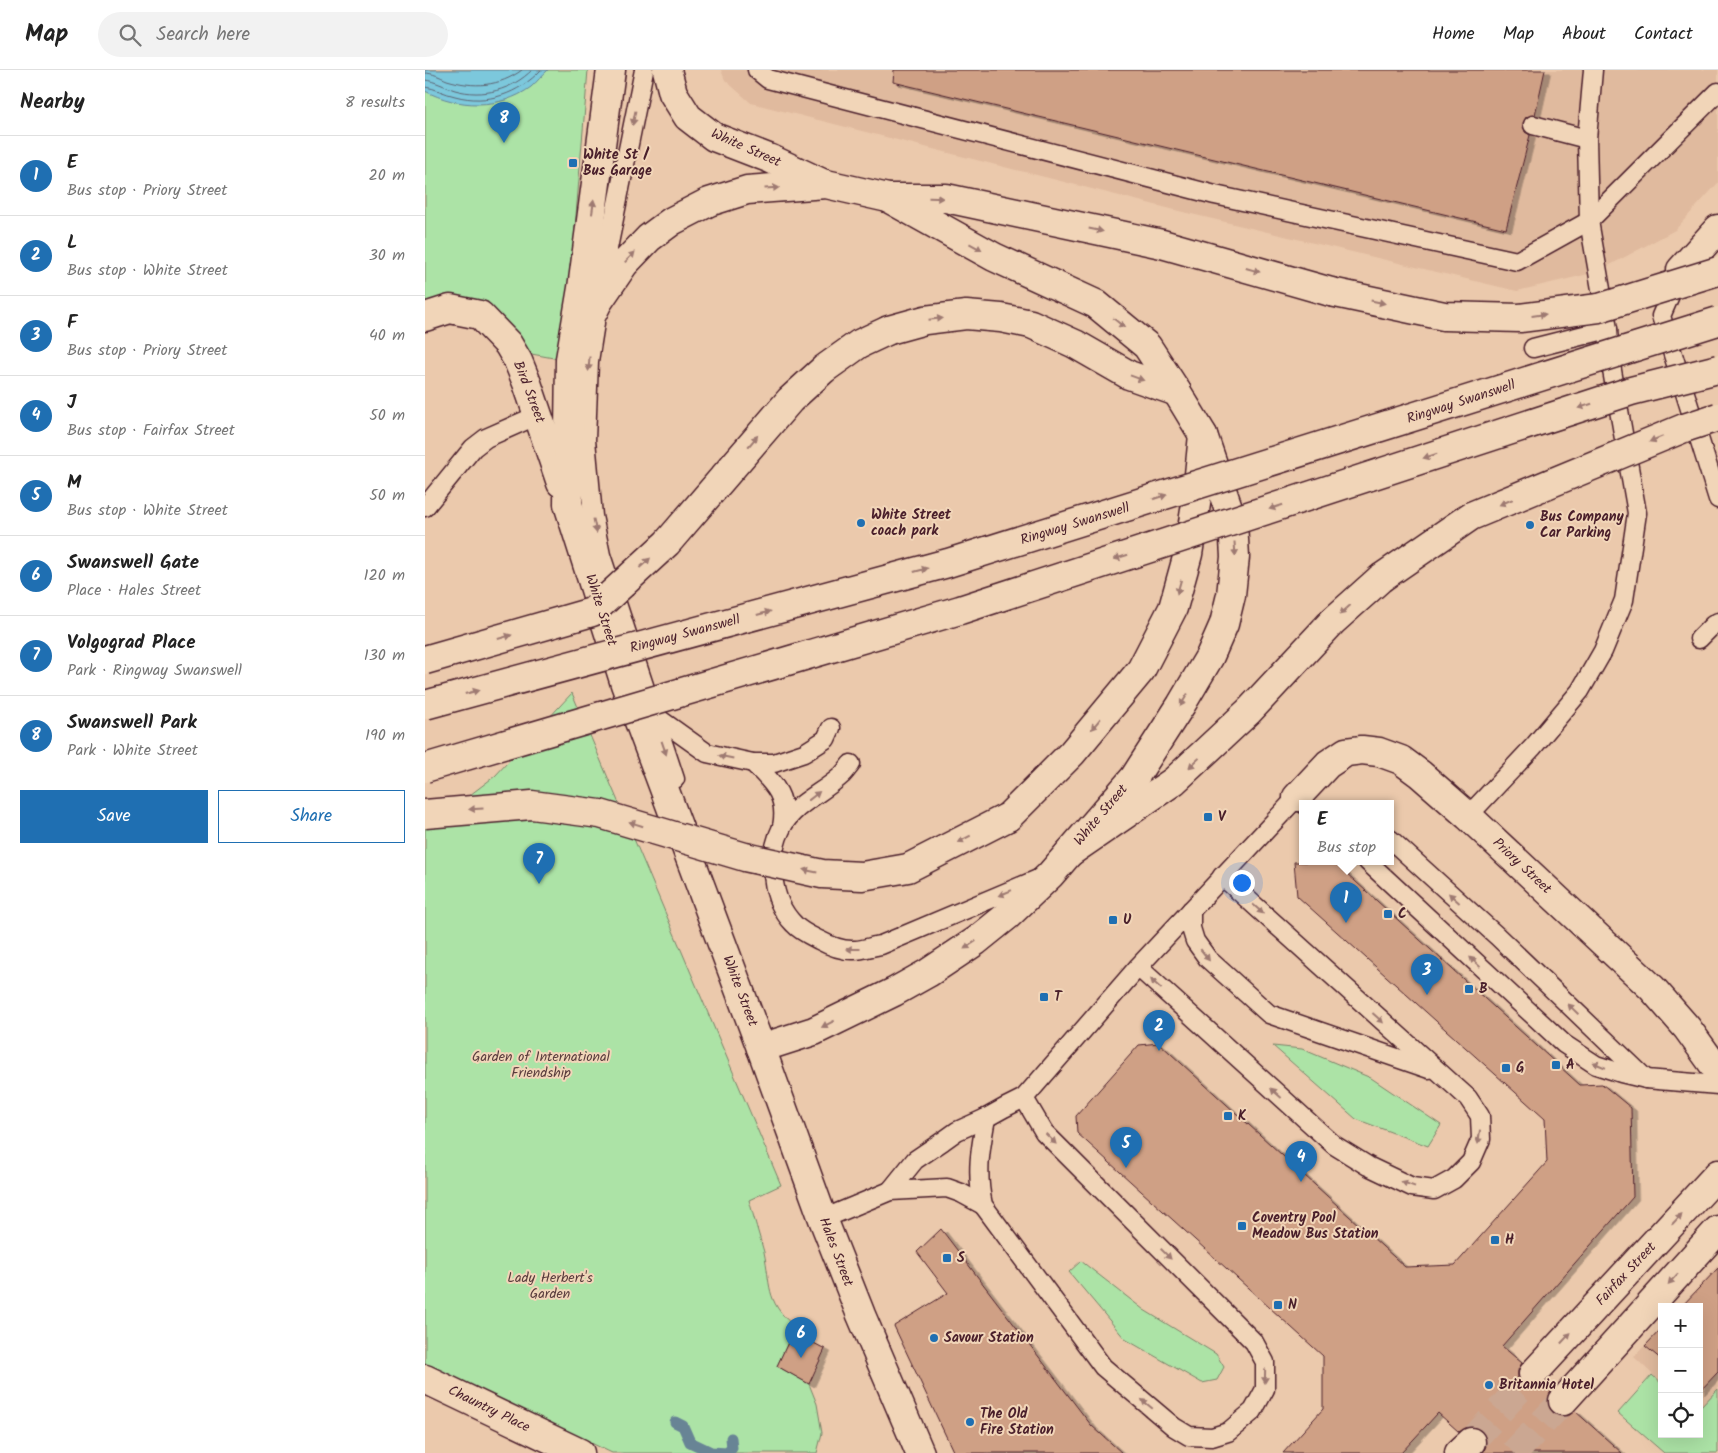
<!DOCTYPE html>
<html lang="en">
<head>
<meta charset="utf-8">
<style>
	body { margin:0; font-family:Kalam,sans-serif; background:#f2f2f2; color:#222 }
	.controls { position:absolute; right:15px; bottom:15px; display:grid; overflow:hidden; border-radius:0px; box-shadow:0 5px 20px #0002 }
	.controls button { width:45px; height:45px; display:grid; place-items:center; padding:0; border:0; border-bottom:1px solid #e0e0e0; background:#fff; color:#222; font:25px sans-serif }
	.you { position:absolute; left:816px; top:812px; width:18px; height:18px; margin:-12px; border:4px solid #fff; border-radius:50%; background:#1a73e8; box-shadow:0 0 0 8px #1a73e833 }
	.badge { display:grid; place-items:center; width:32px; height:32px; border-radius:50%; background:#1f6fb2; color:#fff; font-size:16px; font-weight:700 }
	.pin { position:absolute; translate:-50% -41px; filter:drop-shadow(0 1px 2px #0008) }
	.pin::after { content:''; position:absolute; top:26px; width:18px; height:15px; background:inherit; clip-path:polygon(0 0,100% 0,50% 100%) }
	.popup { position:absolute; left:874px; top:730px; width:95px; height:65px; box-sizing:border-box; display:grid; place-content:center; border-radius:0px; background:#fff; filter:drop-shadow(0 1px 4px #0005); font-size:16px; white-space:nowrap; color:#767676 }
	.popup b { font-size:19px; color:#222 }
	.popup::after { content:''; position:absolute; left:50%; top:100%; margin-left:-10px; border:10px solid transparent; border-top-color:#fff }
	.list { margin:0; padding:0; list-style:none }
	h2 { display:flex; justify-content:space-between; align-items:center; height:65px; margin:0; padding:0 20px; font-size:21px }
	h2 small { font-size:16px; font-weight:400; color:#767676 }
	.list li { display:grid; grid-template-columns:32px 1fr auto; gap:15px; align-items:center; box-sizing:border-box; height:80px; padding:0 20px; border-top:1px solid #e0e0e0 }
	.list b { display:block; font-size:19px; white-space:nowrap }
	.list p { margin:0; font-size:16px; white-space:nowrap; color:#767676 }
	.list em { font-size:16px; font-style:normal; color:#767676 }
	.actions { display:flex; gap:10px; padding:15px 20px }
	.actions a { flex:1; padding:11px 0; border:1px solid #1f6fb2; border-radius:0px; text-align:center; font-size:18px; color:#1f6fb2 }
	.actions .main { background:#1f6fb2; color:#fff }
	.icon { flex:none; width:28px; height:28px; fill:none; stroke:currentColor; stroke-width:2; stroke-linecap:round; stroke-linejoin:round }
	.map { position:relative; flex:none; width:1293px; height:1383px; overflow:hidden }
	header { display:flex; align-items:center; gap:30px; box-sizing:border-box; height:70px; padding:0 25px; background:#fff; border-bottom:1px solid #e0e0e0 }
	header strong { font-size:24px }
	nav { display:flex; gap:28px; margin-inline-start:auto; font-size:18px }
	.search { width:350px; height:45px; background:#f2f2f2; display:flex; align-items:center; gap:12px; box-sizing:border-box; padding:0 18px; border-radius:28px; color:#767676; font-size:19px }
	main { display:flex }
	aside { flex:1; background:#fff }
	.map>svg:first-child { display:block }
</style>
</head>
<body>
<header>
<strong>Map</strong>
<div class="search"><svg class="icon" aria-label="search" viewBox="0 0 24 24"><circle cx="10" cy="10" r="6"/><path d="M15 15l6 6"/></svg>Search here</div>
<nav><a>Home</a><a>Map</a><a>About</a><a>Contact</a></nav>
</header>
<main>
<aside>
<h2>Nearby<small>8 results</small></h2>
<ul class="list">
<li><span class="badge">1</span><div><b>E</b><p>Bus stop · Priory Street</p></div><em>20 m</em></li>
<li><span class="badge">2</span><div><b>L</b><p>Bus stop · White Street</p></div><em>30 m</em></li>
<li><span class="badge">3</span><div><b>F</b><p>Bus stop · Priory Street</p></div><em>40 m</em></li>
<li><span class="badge">4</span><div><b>J</b><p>Bus stop · Fairfax Street</p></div><em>50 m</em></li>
<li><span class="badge">5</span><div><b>M</b><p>Bus stop · White Street</p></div><em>50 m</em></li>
<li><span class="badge">6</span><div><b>Swanswell Gate</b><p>Place · Hales Street</p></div><em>120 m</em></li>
<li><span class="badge">7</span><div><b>Volgograd Place</b><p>Park · Ringway Swanswell</p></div><em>130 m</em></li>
<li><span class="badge">8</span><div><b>Swanswell Park</b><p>Park · White Street</p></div><em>190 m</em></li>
</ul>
<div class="actions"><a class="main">Save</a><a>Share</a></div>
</aside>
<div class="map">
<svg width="1293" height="1383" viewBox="0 0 1293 1383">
	<defs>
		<filter id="shadow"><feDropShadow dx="5.5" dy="3" stdDeviation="0" flood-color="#0004"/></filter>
	</defs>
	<rect width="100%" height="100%" fill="#ebc9ac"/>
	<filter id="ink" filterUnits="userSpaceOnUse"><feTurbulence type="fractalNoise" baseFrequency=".02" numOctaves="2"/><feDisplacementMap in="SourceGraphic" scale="10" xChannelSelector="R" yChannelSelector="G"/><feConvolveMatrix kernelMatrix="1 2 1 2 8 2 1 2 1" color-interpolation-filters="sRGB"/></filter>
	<g filter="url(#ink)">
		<!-- built -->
		<g fill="#e0ba9e">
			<polygon points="296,0 1293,0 1293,113 1250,160 1172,202 1092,221 758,142 326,33 300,10"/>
			<polygon points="1293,1195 1293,1319 1274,1339 1274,1237 1255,1237"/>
			<polygon points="1237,1257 1237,1313 1209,1287"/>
		</g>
		<!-- green -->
		<g fill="#ace3a6" stroke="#7b8168">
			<polygon points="0,0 163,0 145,218 134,289 101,283 80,254 0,238"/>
			<path d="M147,623L356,1115L324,1130C329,1148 334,1165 339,1182C346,1214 340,1231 368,1255V1262L352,1296L384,1314L392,1334L397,1363L392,1383H187L0,1293V759L70,706Z"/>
			<polygon points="848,976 877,979 946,1008 1016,1055 1003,1076 931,1049"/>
			<polygon points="656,1191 719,1240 791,1284 799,1297 792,1310 777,1313 700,1269 644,1202"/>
			<polygon points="1227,1305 1237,1314 1237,1364 1274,1364 1274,1339 1293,1319 1293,1383 1239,1383 1193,1343"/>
		</g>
		<!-- water -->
		<path fill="#7cc8dc" stroke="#688495" d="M0,0H123C117,5 112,12 106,17C75,40 33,38 0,21Z"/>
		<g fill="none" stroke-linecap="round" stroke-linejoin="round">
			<!-- shore -->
			<g stroke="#5e6372" stroke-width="1">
				<path d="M0,3C8,3 15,7 22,10C49,18 74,17 97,0"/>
				<path d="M0,10C10,11 20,17 30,20C58,28 87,20 107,0"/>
				<path d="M0,17C10,18 20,24 30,26C63,35 93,24 116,0"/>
			</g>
			<!-- stream -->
			<polyline stroke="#688495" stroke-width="11" points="250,1352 258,1356 265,1372 286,1382 302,1383 307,1378 306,1368"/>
		</g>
		<!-- building -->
		<g fill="#cfa085" stroke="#4a1f2b" filter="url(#shadow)">
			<polygon points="469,0 1120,0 1110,45 1101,47 1098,53 1100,62 1105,65 1081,159 468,12"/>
			<polygon points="869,792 909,792 1155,1015 1177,1014 1206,1038 1208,1127 1077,1276 1097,1293 1093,1300 1093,1308 1098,1316 1104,1319 1112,1319 1120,1314 1127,1320 1123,1328 1123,1335 1127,1342 1135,1346 1143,1346 1150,1341 1197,1383 1058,1383 1061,1376 1061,1369 1057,1361 1051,1357 1043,1357 1034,1362 1013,1343 976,1383 858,1383 898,1339 898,1286 652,1063 651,1046 714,975 734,973 980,1197 1030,1195 1122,1092 1120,1049 872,826"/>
			<polygon points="516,1159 666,1355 697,1383 529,1383 469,1256 523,1223 492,1182"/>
			<polygon points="1293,1198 1293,1302 1274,1322 1274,1237 1256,1237"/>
			<polygon points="1237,1258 1237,1290 1220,1276"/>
			<polygon points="368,1262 400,1279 384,1314 352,1296"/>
		</g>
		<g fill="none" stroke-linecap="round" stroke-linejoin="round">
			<!-- tertiary-tunnel -->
			<g stroke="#cba792" stroke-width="28" stroke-dasharray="28 14" stroke-linecap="butt">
				<polyline points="1046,1372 1108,1304"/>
				<polyline points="1089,1383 1138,1331"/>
			</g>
			<defs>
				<g id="service">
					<polyline points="332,0 343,9 790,125 1092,191 1164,151 1293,22"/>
					<polyline points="1108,55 1162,69"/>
					<polyline points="1252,209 1236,246 1293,429"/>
					<polyline points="174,223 219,0"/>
					<polyline points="170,253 164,291 161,370 168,446 176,485 250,709"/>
					<polyline points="1108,278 1183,259"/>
					<polyline points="0,437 48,378 61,368 113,345"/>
					<polyline points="1274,569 1288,555 1293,552"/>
					<polyline points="226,643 282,683 328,693 349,693 379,683 401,669 406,658"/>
					<path d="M328,693C349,714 363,726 357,757"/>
					<path d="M426,694C423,698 420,702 417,705C398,723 369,734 357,757C342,787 345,830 369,854C375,861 386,866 394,870C405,876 417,881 430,880C438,880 448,876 456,875L613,809"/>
					<polyline points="1043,746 1108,677 1155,621 1178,581 1199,530 1212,443 1185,289 1183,259 1164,151 1162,69 1168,0"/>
					<polyline points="965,769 1072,866 1221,1009"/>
					<polyline points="943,792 1139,974 1171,995 1196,1003 1221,1009 1293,1015"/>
					<polyline points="766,840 766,858 770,871 783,889 844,944 1004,999"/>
					<polyline points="713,897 909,1075 943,1096 987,1117 1009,1120 1029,1109 1046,1092 1056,1069 1055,1046 1043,1028 797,806"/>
					<path d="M561,1048C555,1081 551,1102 558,1135L678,1297L749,1357L764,1366L787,1367L803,1362L828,1341L840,1319V1292L829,1272L619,1062L599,1028"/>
					<polyline points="465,1121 490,1090 518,1071 532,1061 561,1048 579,1038 599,1028 713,897 872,727 879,734"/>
					<polyline points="398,1149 465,1121 522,1118 536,1123 558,1135"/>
				</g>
				<g id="minor">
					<polyline points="1256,200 1293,159"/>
					<polyline points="872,727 903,694 921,682 937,680 954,682 976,690 995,704 1043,746 1227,918 1262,958 1293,1001"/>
					<polyline points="0,1309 155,1383"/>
				</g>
				<g id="tertiary">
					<polyline points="336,978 398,1149 436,1245 495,1383"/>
					<polyline points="1108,1304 1293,1104"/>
					<polyline points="1138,1331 1293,1160"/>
					<polyline points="1034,1383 1046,1372"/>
				</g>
				<g id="secondary">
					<polyline points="242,0 248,23 263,47 289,67 346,89 397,113"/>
					<polyline points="0,247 25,239 55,245 83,274 93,291 102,313 136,413"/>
					<polyline points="145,289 173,232 199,194 224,168 247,151 284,132 322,120 401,114 463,128 569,187 671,234 722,276 752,322 778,365 808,452 810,487 806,525 799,554 785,586 756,635 709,708 644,783 625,805 582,846 551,871 503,903 469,922 389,961 336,978 200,614 143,434 145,289 157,218 186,0"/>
				</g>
				<g id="trunk">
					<polyline points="463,128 521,128 737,174 906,222"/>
					<polyline points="464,260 500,250 541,245 576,248 606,254 650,274 704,305 752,322"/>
					<polyline points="583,747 647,683 716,600 748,538 763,484 771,434 778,365"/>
					<polyline points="644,783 749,711 824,641 908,551 956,508"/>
				</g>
			</defs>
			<!-- service casing -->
			<use href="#service" stroke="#4a1f2b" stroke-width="21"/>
			<!-- minor casing -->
			<use href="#minor" stroke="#4a1f2b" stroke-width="31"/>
			<!-- tertiary casing -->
			<use href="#tertiary" stroke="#4a1f2b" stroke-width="31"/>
			<!-- secondary casing -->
			<use href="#secondary" stroke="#4a1f2b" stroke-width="31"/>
			<!-- trunk casing -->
			<use href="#trunk" stroke="#4a1f2b" stroke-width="31"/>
			<!-- service -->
			<use href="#service" stroke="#f1d5b8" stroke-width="18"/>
			<!-- minor -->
			<use href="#minor" stroke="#f1d5b8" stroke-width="28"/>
			<!-- tertiary -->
			<use href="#tertiary" stroke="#f1d5b8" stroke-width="28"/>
			<!-- secondary -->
			<use href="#secondary" stroke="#f1d5b8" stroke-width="28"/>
			<!-- trunk -->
			<use href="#trunk" stroke="#f1d5b8" stroke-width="28"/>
			<defs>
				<g id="trunk-bridge">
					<polyline points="906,222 1019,246 1095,248 1174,238 1293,201"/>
					<polyline points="956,508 1046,446 1259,358 1293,347"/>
					<polyline points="0,590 167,542 242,473 365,330 399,299 434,274 464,260"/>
					<polyline points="0,635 523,493 1293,251"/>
					<polyline points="0,698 535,540 1206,321 1293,299"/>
					<polyline points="0,744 107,735 175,744 320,787 397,804 437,806 483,798 583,747"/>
				</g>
			</defs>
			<!-- trunk-bridge casing -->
			<use href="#trunk-bridge" stroke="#4a1f2b" stroke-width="31" stroke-linecap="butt"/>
			<!-- trunk-bridge -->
			<use href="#trunk-bridge" stroke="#f1d5b8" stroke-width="28"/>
		</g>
		<!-- one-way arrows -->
		<defs><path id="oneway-solid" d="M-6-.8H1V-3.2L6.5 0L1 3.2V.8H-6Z" transform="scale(1.25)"/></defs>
		<g fill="#9e7a72">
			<use href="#oneway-solid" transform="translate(209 48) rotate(101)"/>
			<use href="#oneway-solid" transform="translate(347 118) rotate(-4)"/>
			<use href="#oneway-solid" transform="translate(511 128) rotate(1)"/>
			<use href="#oneway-solid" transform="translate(168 137) rotate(-82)"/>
			<use href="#oneway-solid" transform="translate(671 160) rotate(12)"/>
			<use href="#oneway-solid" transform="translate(551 177) rotate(29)"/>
			<use href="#oneway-solid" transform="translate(205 187) rotate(-46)"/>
			<use href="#oneway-solid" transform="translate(828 200) rotate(16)"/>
			<use href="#oneway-solid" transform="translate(953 232) rotate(12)"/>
			<use href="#oneway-solid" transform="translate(1114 245) rotate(-7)"/>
			<use href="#oneway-solid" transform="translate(511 249) rotate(-6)"/>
			<use href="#oneway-solid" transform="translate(694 253) rotate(39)"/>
			<use href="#oneway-solid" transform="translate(164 294) rotate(94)"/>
			<use href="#oneway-solid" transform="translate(712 308) rotate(20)"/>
			<use href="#oneway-solid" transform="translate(1160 336) rotate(162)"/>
			<use href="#oneway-solid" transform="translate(1231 369) rotate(157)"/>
			<use href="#oneway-solid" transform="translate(328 371) rotate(-50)"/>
			<use href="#oneway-solid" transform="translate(1005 386) rotate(162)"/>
			<use href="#oneway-solid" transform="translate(735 427) rotate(-17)"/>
			<use href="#oneway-solid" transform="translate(1081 432) rotate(157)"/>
			<use href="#oneway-solid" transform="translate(851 437) rotate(162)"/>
			<use href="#oneway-solid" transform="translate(170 456) rotate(78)"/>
			<use href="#oneway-solid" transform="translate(810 479) rotate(86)"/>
			<use href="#oneway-solid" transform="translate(696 487) rotate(162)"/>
			<use href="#oneway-solid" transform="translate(220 493) rotate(-42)"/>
			<use href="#oneway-solid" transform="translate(496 500) rotate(-15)"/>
			<use href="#oneway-solid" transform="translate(754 517) rotate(106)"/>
			<use href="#oneway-solid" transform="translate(920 540) rotate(138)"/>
			<use href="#oneway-solid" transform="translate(339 543) rotate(-15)"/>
			<use href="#oneway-solid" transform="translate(80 567) rotate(-16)"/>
			<use href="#oneway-solid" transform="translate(47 622) rotate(-15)"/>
			<use href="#oneway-solid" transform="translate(759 630) rotate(121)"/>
			<use href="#oneway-solid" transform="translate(671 654) rotate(130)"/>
			<use href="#oneway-solid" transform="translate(239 678) rotate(71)"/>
			<use href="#oneway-solid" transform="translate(301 687) rotate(-168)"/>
			<use href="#oneway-solid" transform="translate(769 693) rotate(137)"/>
			<use href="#oneway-solid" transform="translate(389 726) rotate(-38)"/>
			<use href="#oneway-solid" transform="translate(51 739) rotate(176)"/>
			<use href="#oneway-solid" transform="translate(211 754) rotate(-163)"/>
			<use href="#oneway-solid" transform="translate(539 769) rotate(153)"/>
			<use href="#oneway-solid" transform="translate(385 801) rotate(-168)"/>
			<use href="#oneway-solid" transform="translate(580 823) rotate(158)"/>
			<use href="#oneway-solid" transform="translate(1029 828) rotate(-138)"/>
			<use href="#oneway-solid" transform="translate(833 839) rotate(42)"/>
			<use href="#oneway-solid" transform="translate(545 875) rotate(146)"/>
			<use href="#oneway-solid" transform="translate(428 879) rotate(180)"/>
			<use href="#oneway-solid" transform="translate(780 885) rotate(52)"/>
			<use href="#oneway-solid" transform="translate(1050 892) rotate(-137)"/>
			<use href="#oneway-solid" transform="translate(731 914) rotate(-138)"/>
			<use href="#oneway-solid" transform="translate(1148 939) rotate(-136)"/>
			<use href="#oneway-solid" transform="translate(953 948) rotate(42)"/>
			<use href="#oneway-solid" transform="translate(403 954) rotate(153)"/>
			<use href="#oneway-solid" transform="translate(1174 995) rotate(-158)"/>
			<use href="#oneway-solid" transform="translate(851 1023) rotate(-138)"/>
			<use href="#oneway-solid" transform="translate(1054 1067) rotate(98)"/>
			<use href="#oneway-solid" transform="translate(626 1069) rotate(45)"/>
			<use href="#oneway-solid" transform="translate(983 1114) rotate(-160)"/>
			<use href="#oneway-solid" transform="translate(1252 1149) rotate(-47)"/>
			<use href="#oneway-solid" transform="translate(741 1184) rotate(45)"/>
			<use href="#oneway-solid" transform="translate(1248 1209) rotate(132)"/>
			<use href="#oneway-solid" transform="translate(1141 1268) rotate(-47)"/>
			<use href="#oneway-solid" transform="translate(840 1306) rotate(91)"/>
			<use href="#oneway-solid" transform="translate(722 1334) rotate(-140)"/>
		</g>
	</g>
	<!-- markers -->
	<g fill="#1f6fb2" stroke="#f1d5b8" stroke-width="2">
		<rect x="143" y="88" width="10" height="10" rx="2.5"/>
		<circle cx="436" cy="453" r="5"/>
		<circle cx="1105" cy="455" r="5"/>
		<rect x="778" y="742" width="10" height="10" rx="2.5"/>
		<rect x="958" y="839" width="10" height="10" rx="2.5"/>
		<rect x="683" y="845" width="10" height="10" rx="2.5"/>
		<rect x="1039" y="914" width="10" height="10" rx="2.5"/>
		<rect x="614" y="922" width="10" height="10" rx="2.5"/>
		<rect x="1126" y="990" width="10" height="10" rx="2.5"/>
		<rect x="1076" y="993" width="10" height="10" rx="2.5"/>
		<rect x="798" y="1041" width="10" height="10" rx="2.5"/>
		<rect x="812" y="1151" width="10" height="10" rx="2.5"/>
		<rect x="1065" y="1165" width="10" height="10" rx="2.5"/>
		<rect x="517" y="1183" width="10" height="10" rx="2.5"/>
		<rect x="848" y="1230" width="10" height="10" rx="2.5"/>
		<circle cx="509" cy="1268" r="5"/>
		<circle cx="1064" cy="1315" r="5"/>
		<circle cx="545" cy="1352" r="5"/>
	</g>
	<g text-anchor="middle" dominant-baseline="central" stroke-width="4" stroke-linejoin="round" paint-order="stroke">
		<!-- street labels -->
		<g font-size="14" fill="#4a1f2b" stroke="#f1d5b8">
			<text transform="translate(321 78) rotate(24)">White Street</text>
			<text transform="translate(104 322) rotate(69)">Bird Street</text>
			<text transform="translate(1036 332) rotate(-18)">Ringway Swanswell</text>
			<text transform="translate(650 454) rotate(-17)">Ringway Swanswell</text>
			<text transform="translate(176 540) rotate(72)">White Street</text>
			<text transform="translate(260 564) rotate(-15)">Ringway Swanswell</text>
			<text transform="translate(676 745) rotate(-50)">White Street</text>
			<text transform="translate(1097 796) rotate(43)">Priory Street</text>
			<text transform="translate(315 921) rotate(69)">White Street</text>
			<text transform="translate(411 1182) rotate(69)">Hales Street</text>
			<text transform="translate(1201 1204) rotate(-47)">Fairfax Street</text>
			<text transform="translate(64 1339) rotate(26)">Chauntry Place</text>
		</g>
		<!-- poi labels -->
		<g font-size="14" font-weight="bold" fill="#4a1f2b" stroke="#f1d5b8" text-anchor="start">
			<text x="158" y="85">White St /<tspan x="158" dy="16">Bus Garage</tspan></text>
			<text x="446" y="445">White Street<tspan x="446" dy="16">coach park</tspan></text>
			<text x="1115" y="447">Bus Company<tspan x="1115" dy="16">Car Parking</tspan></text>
			<text x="793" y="747">V</text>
			<text x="973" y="844">C</text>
			<text x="698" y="850">U</text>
			<text x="1054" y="919">B</text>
			<text x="629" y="927">T</text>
			<text x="1141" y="995">A</text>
			<text x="1091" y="998">G</text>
			<text x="813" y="1046">K</text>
			<text x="827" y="1148">Coventry Pool<tspan x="827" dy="16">Meadow Bus Station</tspan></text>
			<text x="1080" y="1170">H</text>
			<text x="532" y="1188">S</text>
			<text x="863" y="1235">N</text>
			<text x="519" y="1268">Savour Station</text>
			<text x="1074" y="1315">Britannia Hotel</text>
			<text x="555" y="1344">The Old<tspan x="555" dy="16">Fire Station</tspan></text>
		</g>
		<!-- park labels -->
		<g font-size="14" fill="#593c3d" stroke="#f1d5b8">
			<text x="116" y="987">Garden of International<tspan x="116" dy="16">Friendship</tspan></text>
			<text x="125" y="1208">Lady Herbert's<tspan x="125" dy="16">Garden</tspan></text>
		</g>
	</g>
</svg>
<div class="controls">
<button>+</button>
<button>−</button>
<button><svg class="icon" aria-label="locate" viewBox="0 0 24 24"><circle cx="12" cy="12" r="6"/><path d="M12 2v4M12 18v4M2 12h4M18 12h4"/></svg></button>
</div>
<div class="you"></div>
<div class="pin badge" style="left:921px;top:853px">1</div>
<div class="popup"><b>E</b>Bus stop</div>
<div class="pin badge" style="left:734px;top:981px">2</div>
<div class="pin badge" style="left:1002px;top:925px">3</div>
<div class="pin badge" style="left:876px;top:1112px">4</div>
<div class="pin badge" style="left:701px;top:1098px">5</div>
<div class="pin badge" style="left:376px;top:1288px">6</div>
<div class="pin badge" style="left:114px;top:814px">7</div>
<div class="pin badge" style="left:79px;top:73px">8</div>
</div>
</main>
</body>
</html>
